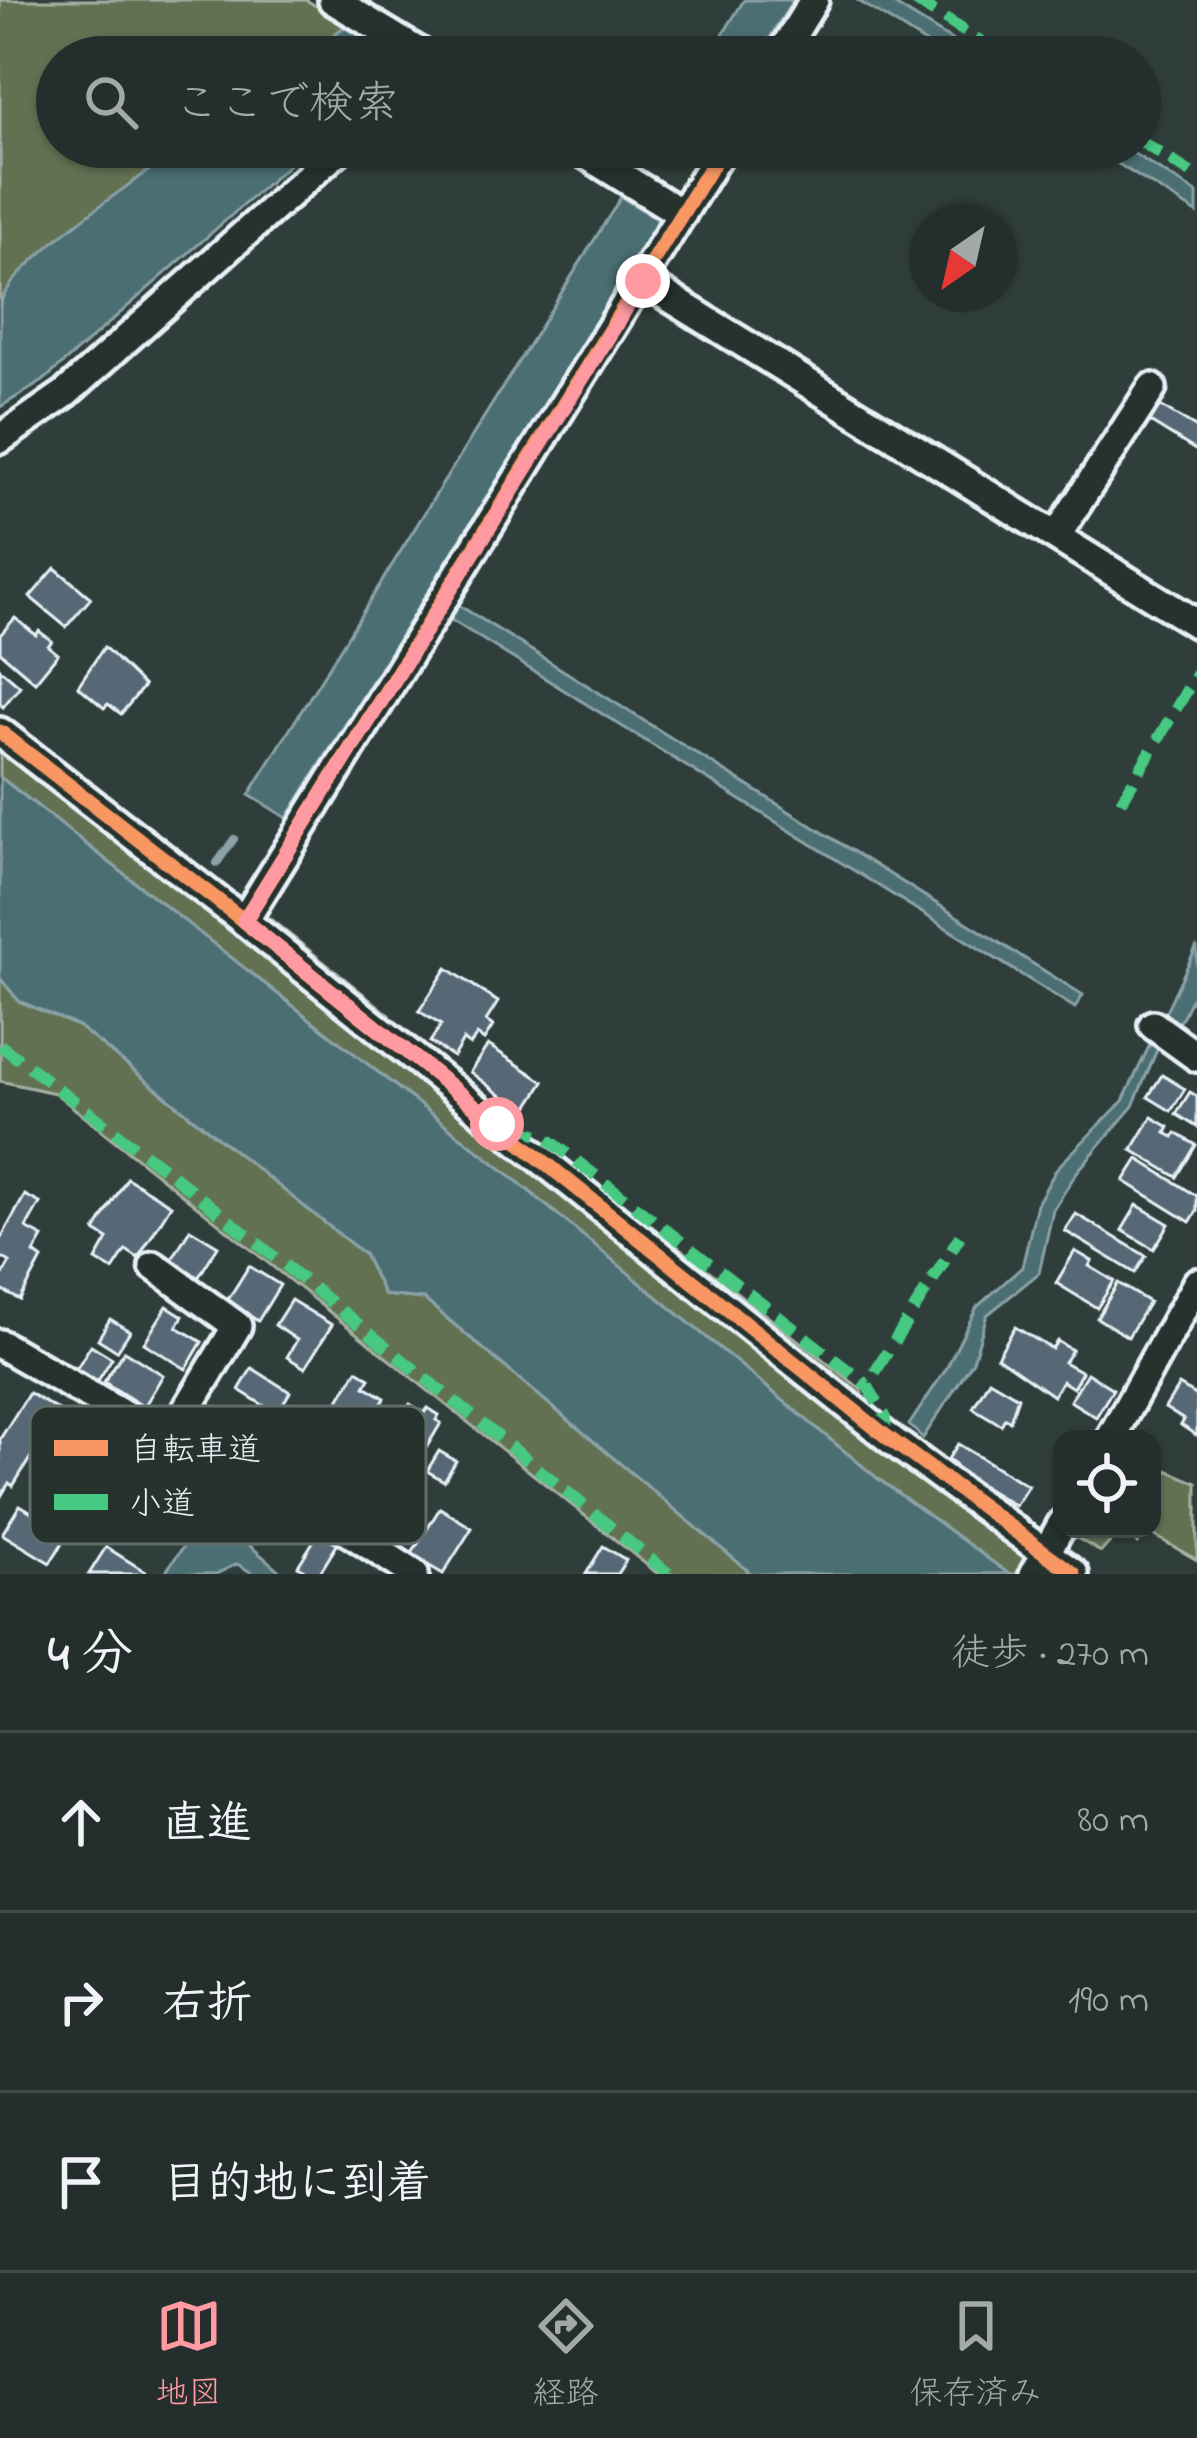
<!DOCTYPE html>
<html lang="ja">
<head>
<meta charset="utf-8">
<style>
	body { margin:0; font-family:"Indie Flower","Klee One",sans-serif; background:#2c3634; color:#f1f3f6 }
	.controls { position:absolute; right:36px; bottom:36px; display:grid; overflow:hidden; border-radius:24px; box-shadow:0 3px 9px #0004 }
	.controls button { width:108px; height:108px; display:grid; place-items:center; padding:0; border:0; border-bottom:3px solid #414a48; background:#242e2c; color:#f1f3f6; font:60px sans-serif }
	.compass { position:absolute; left:909px; top:204px; width:108px; height:108px; border-radius:50%; background:#242e2c; box-shadow:0 3px 9px #0004; rotate:214deg }
	.stop { position:absolute; width:36px; height:36px; margin:-27px; border:9px solid #ff9aa2; border-radius:50%; background:#fff }
	.stop.end { background:#ff9aa2; border-color:#fff; box-shadow:0 3px 12px #0008 }
	.list { margin:0; padding:0; list-style:none }
	h2 { display:flex; justify-content:space-between; align-items:center; height:156px; margin:0; padding:0 48px; font-size:51px }
	h2 small { font-size:39px; font-weight:400; color:#a3a8a9 }
	.list li { display:grid; grid-template-columns:78px 1fr auto; gap:36px; align-items:center; box-sizing:border-box; height:180px; padding:0 48px; border-top:3px solid #414a48 }
	.list b { display:block; font-size:45px; white-space:nowrap }
	.list em { font-size:39px; font-style:normal; color:#a3a8a9 }
	.icon { flex:none; width:66px; height:66px; fill:none; stroke:currentColor; stroke-width:2; stroke-linecap:round; stroke-linejoin:round }
	.map { position:relative; flex:none; width:1197px; height:1574px; overflow:hidden }
	.search { position:absolute; background:#242e2c; box-shadow:0 3px 9px #0004; left:36px; right:36px; top:36px; height:132px; display:flex; align-items:center; gap:30px; box-sizing:border-box; padding:0 42px; border-radius:66px; color:#a3a8a9; font-size:45px }
	.sheet { height:696px; background:#242e2c }
	nav { display:flex; justify-content:space-around; align-items:center; box-sizing:border-box; height:168px; border-top:3px solid #414a48; background:#242e2c; font-size:33px; color:#a3a8a9 }
	nav a { display:grid; justify-items:center; gap:6px }
	nav .on { color:#ff9aa2 }
	.map>svg:first-child { display:block }
</style>
</head>
<body>
<div class="map">
<svg width="1197" height="1574" viewBox="0 0 1197 1574">
	<rect width="100%" height="100%" fill="#303e3b"/>
	<filter id="ink" filterUnits="userSpaceOnUse"><feTurbulence type="fractalNoise" baseFrequency=".00833" numOctaves="2"/><feDisplacementMap in="SourceGraphic" scale="24" xChannelSelector="R" yChannelSelector="G"/><feConvolveMatrix kernelMatrix="1 2 1 2 8 2 1 2 1" color-interpolation-filters="sRGB"/></filter>
	<g filter="url(#ink)">
		<!-- green -->
		<g fill="#637152" stroke="#a6b1a5" stroke-width="3">
			<path d="M0,0H306L347,25L304,57H57V147H182C118,195 49,238 0,302Z"/>
			<polygon points="0,746 239,930 269,918 390,1015 377,1038 498,1136 542,1141 861,1389 873,1439 1049,1574 1009,1574 877,1478 507,1173 0,777"/>
			<polygon points="0,978 19,1001 78,1026 364,1254 384,1295 424,1299 752,1574 658,1574 55,1093 0,1081"/>
			<polygon points="1162,1468 1197,1483 1197,1560 1146,1531 1137,1543 1119,1532 1101,1552 1070,1534 1073,1529 1152,1529 1152,1483"/>
		</g>
		<!-- water -->
		<g fill="#4b6e72" stroke="#8aa2a8" stroke-width="3">
			<polygon points="744,0 793,0 758,57 709,57"/>
			<polygon points="857,0 887,0 979,57 948,57"/>
			<polygon points="347,25 397,53 399,57 304,57"/>
			<path d="M182,147H309L43,381L0,407C0,381 0,328 0,305C10,262 144,175 182,147Z"/>
			<polygon points="1091,147 1123,147 1197,193 1197,213"/>
			<polygon points="621,197 659,220 287,818 249,795"/>
			<polygon points="457,604 1083,995 1075,1008 448,618"/>
			<polygon points="0,777 507,1173 877,1478 1009,1574 752,1574 424,1299 384,1295 364,1254 78,1026 19,1001 0,978"/>
			<polygon points="1197,946 1197,987 1182,1018 1160,1043 1133,1106 1077,1172 1053,1210 1039,1273 987,1315 973,1361 923,1438 909,1425 946,1369 977,1307 1022,1267 1037,1204 1057,1168 1123,1101"/>
			<polygon points="227,1485 246,1496 247,1543 283,1574 254,1574 237,1564 216,1574 164,1574"/>
		</g>
		<g fill="none" stroke-linecap="round" stroke-linejoin="round">
			<!-- stream -->
			<polyline stroke="#8aa2a8" stroke-width="8" points="217,863 234,839"/>
		</g>
		<!-- building -->
		<g fill="#576874" stroke="#e8f1f8" stroke-width="3">
			<polygon points="1160,406 1197,428 1197,451 1150,422"/>
			<polygon points="55,568 91,598 66,627 30,597"/>
			<polygon points="15,618 36,635 39,631 52,641 48,646 58,654 35,682 0,652 0,635"/>
			<polygon points="104,647 144,686 121,714 108,704 104,708 78,686"/>
			<polygon points="0,669 20,686 3,707 0,704"/>
			<polygon points="447,968 498,1002 486,1021 493,1026 484,1040 477,1035 470,1045 463,1040 453,1057 430,1042 441,1025 419,1011"/>
			<polygon points="488,1045 544,1082 524,1113 470,1072"/>
			<polygon points="1162,1075 1185,1089 1171,1111 1148,1097"/>
			<polygon points="1190,1092 1197,1096 1197,1127 1176,1114"/>
			<polygon points="1152,1117 1169,1127 1166,1133 1174,1137 1176,1133 1196,1145 1177,1177 1132,1150"/>
			<polygon points="1138,1159 1197,1196 1197,1211 1190,1222 1124,1181"/>
			<polygon points="127,1178 171,1205 138,1258 126,1250 113,1270 96,1260 108,1239 95,1231"/>
			<polygon points="25,1195 40,1203 26,1228 43,1237 34,1253 42,1259 20,1300 0,1289 0,1280 10,1262 0,1256 0,1240"/>
			<polygon points="1137,1205 1169,1224 1154,1249 1122,1230"/>
			<polygon points="1076,1214 1146,1256 1135,1273 1065,1231"/>
			<polygon points="190,1229 218,1246 198,1278 171,1261"/>
			<polygon points="1075,1251 1092,1261 1089,1266 1114,1281 1097,1308 1056,1283"/>
			<polygon points="249,1266 280,1285 258,1321 227,1301"/>
			<polygon points="1118,1283 1149,1302 1128,1337 1097,1318"/>
			<polygon points="291,1300 332,1325 305,1368 287,1357 297,1340 275,1325"/>
			<polygon points="167,1306 183,1316 177,1327 202,1342 186,1369 144,1343"/>
			<polygon points="110,1319 130,1331 117,1351 98,1339"/>
			<polygon points="1015,1327 1052,1349 1057,1341 1072,1350 1064,1362 1082,1372 1073,1388 1062,1381 1053,1396 997,1357"/>
			<polygon points="91,1345 112,1358 96,1384 75,1371"/>
			<polygon points="124,1351 163,1375 144,1407 104,1382"/>
			<polygon points="252,1368 290,1392 277,1414 239,1390"/>
			<polygon points="357,1370 370,1378 365,1386 385,1398 365,1430 333,1410"/>
			<polygon points="1087,1373 1113,1389 1096,1417 1070,1401"/>
			<polygon points="989,1380 1018,1397 1010,1421 1005,1418 1001,1425 973,1408"/>
			<polygon points="1179,1385 1197,1396 1197,1436 1181,1425 1184,1420 1165,1408"/>
			<polygon points="29,1393 59,1411 13,1486 9,1483 0,1498 0,1439"/>
			<polygon points="410,1404 424,1413 428,1408 439,1415 436,1420 441,1423 425,1450 394,1430"/>
			<polygon points="958,1444 1028,1486 1015,1506 953,1468 955,1464 948,1459"/>
			<polygon points="439,1451 456,1461 444,1481 427,1471"/>
			<polygon points="20,1505 48,1522 51,1517 71,1529 50,1563 2,1534"/>
			<polygon points="440,1508 472,1528 443,1574 411,1555"/>
			<polygon points="321,1529 340,1540 319,1574 310,1574 298,1566"/>
			<polygon points="603,1546 626,1560 617,1574 586,1574"/>
			<polygon points="106,1547 149,1574 89,1574"/>
		</g>
		<g fill="none" stroke-linecap="round" stroke-linejoin="round">
			<defs>
				<g id="minor">
					<polyline points="333,0 427,57"/>
					<polyline points="779,57 814,0"/>
					<polyline points="574,147 682,214"/>
					<polyline points="643,281 1197,624"/>
					<polyline points="0,439 66,393 342,147"/>
					<polyline points="1057,535 1152,388"/>
					<polyline points="0,732 244,921 887,1437 1074,1574"/>
					<polyline points="244,921 723,147"/>
					<polyline points="1153,1025 1197,1057"/>
					<polyline points="154,1266 237,1326 168,1441"/>
					<polyline points="0,1344 196,1457 254,1479 323,1515 414,1574"/>
					<polyline points="1110,1439 1197,1283"/>
					<polyline points="97,1516 150,1431"/>
					<polyline points="1034,1574 1062,1524"/>
				</g>
			</defs>
			<!-- minor casing -->
			<use href="#minor" stroke="#e8f1f8" stroke-width="36"/>
			<!-- minor -->
			<use href="#minor" stroke="#26332d" stroke-width="27"/>
			<!-- quiet -->
			<g stroke="#46c982" stroke-width="12" stroke-dasharray="24 12" stroke-linecap="butt">
				<polyline points="914,0 1006,57"/>
				<polyline points="1140,141 1197,177"/>
				<polyline points="1121,802 1197,673"/>
				<polyline points="0,1045 171,1174 669,1574"/>
				<polyline points="514,1129 544,1136 867,1385"/>
				<polyline points="887,1437 884,1414 867,1385 960,1236"/>
			</g>
			<defs>
				<g id="cycleway">
					<polyline points="0,732 244,921 887,1437 1074,1574"/>
					<polyline points="244,921 723,147"/>
				</g>
			</defs>
			<!-- cycleway casing -->
			<use href="#cycleway" stroke="#26332d" stroke-width="22"/>
			<!-- cycleway -->
			<use href="#cycleway" stroke="#f99763" stroke-width="15"/>
		</g>
	</g>
	<g fill="none" stroke-linecap="round" stroke-linejoin="round" filter="url(#ink)">
		<!-- route -->
		<polyline stroke="#ff9aa2" stroke-width="15" points="497,1124 244,921 643,281"/>
	</g>
	<!-- legend -->
	<rect x="30" y="1406" width="396" height="138" rx="18" fill="#26332d" stroke="#606c6a" stroke-width="3"/>
	<rect x="54" y="1440" width="54" height="16" fill="#f99763"/>
	<rect x="54" y="1494" width="54" height="16" fill="#46c982"/>
	<g font-size="33" fill="#e8f1f8">
		<text x="129" y="1460">自転車道</text>
		<text x="129" y="1514">小道</text>
	</g>
</svg>
<div class="controls">
<button><svg class="icon" aria-label="locate" viewBox="0 0 24 24"><circle cx="12" cy="12" r="6"/><path d="M12 2v4M12 18v4M2 12h4M18 12h4"/></svg></button>
</div>
<svg class="compass" viewBox="-18 -18 36 36"><path d="M0-13l5 13h-10z" fill="#e53935"/><path d="M0 13l5-13h-10z" fill="#a3a8a9"/></svg>
<div class="stop" style="left:497px;top:1124px"></div>
<div class="stop end" style="left:643px;top:281px"></div>
<div class="search"><svg class="icon" aria-label="search" viewBox="0 0 24 24"><circle cx="10" cy="10" r="6"/><path d="M15 15l6 6"/></svg>ここで検索</div>
</div>
<section class="sheet">
<h2>4 分<small>徒歩 · 270 m</small></h2>
<ul class="list">
<li><svg class="icon" aria-label="ahead" viewBox="0 0 24 24"><path d="M12 20V5M6 11l6-6 6 6"/></svg><div><b>直進</b></div><em>80 m</em></li>
<li><svg class="icon" aria-label="right" viewBox="0 0 24 24"><path d="M7 20v-9h11M14 6l5 5-5 5"/></svg><div><b>右折</b></div><em>190 m</em></li>
<li><svg class="icon" aria-label="arrive" viewBox="0 0 24 24"><path d="M6 21V4h12l-3 4 3 4H6"/></svg><div><b>目的地に到着</b></div></li>
</ul>
</section>
<nav>
<a class="on"><svg class="icon" aria-label="map" viewBox="0 0 24 24"><path d="M3 6l6-2 6 2 6-2v14l-6 2-6-2-6 2zM9 4v14M15 6v14"/></svg>地図</a>
<a><svg class="icon" aria-label="directions" viewBox="0 0 24 24"><path d="M12 3l9 9-9 9-9-9zM9 14v-3h6M13 9l2 2-2 2"/></svg>経路</a>
<a><svg class="icon" aria-label="saved" viewBox="0 0 24 24"><path d="M7 4h10v16l-5-4-5 4z"/></svg>保存済み</a>
</nav>
</body>
</html>
